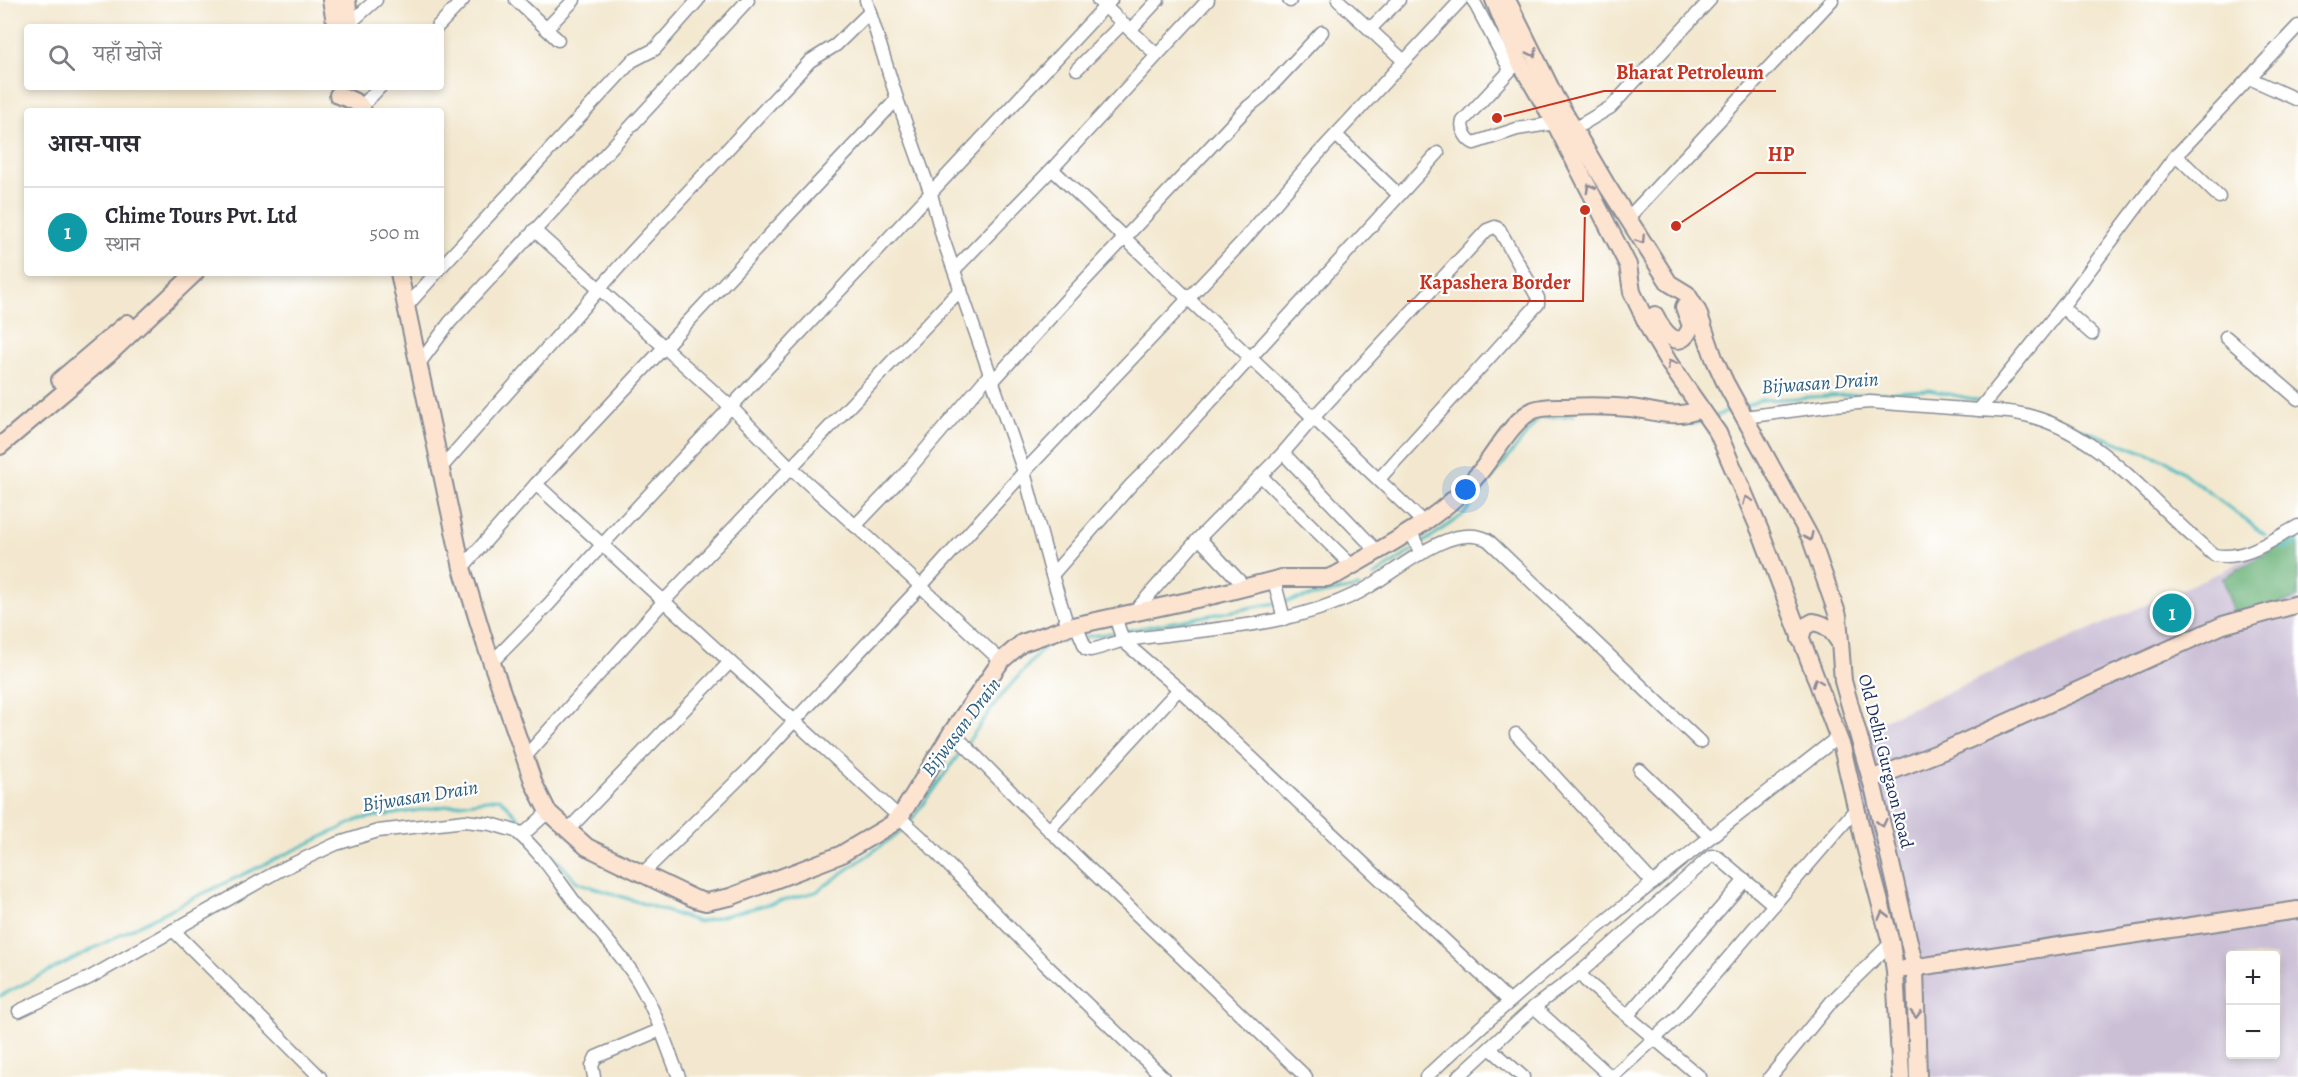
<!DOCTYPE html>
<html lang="hi">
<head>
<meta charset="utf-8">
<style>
	body { margin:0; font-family:Alegreya,"Noto Serif Devanagari",serif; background:#f2f2f3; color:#2b2b33 }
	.controls { position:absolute; right:18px; bottom:18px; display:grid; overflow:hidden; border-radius:6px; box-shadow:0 3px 9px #0003 }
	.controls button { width:54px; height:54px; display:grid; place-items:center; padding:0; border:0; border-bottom:2px solid #e1e1e2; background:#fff; color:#2b2b33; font:30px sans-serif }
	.you { position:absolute; left:1466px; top:490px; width:21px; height:21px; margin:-15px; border:4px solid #fff; border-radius:50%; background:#1a73e8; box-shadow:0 0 0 9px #1a73e833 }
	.badge { display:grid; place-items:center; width:39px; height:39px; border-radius:50%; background:#c8321e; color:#fff; font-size:20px; font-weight:700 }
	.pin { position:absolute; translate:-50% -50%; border:3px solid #fff; box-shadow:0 2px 6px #0006 }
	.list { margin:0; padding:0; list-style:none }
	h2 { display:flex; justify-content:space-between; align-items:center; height:78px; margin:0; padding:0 24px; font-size:26px }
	h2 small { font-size:20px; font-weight:400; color:#7c7c81 }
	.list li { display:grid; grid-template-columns:39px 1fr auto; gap:18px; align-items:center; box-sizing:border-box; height:90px; padding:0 24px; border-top:2px solid #e1e1e2 }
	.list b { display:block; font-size:22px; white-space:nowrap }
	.list p { margin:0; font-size:20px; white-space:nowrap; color:#7c7c81 }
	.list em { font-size:20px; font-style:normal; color:#7c7c81 }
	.icon { flex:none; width:33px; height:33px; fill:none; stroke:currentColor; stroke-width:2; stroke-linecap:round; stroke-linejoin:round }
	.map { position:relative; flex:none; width:2298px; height:1077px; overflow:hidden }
	.search { position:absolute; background:#fff; box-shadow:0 3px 9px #0003; left:24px; top:24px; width:420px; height:66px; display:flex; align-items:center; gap:15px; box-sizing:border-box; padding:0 21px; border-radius:6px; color:#7c7c81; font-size:22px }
	.panel { position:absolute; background:#fff; box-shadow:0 3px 9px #0003; left:24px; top:108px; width:420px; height:168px; border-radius:6px }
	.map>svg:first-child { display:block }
</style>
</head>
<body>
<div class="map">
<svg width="2298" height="1077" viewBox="0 0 2298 1077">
	<rect width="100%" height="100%" fill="#fff"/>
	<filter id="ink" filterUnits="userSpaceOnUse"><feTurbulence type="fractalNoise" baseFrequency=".0167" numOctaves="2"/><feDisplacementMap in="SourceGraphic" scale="12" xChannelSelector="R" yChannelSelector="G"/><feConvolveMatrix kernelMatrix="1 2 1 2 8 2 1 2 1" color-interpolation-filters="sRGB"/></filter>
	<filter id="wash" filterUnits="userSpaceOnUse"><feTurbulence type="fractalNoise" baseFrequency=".008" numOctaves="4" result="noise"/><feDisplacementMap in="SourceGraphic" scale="24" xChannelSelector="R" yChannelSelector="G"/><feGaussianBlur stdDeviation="1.35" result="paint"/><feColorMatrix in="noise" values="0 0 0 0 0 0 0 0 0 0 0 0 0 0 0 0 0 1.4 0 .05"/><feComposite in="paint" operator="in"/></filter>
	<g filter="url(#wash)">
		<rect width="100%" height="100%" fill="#f3e8cf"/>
		<!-- industrial -->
		<path fill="#cbbfd5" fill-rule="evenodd" d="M2298,529V1077H1904L1894,941L1848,736L2225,570ZM2230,956H2276V1054H2230Z"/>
		<!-- forest -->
		<polygon fill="#6bb278" stroke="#43706b" stroke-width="1.5" points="2298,535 2298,598 2235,617 2223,578"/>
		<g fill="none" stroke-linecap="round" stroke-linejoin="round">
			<!-- stream -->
			<g stroke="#4ab9bf" stroke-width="3">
				<polyline points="1994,404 2006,406"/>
				<polyline points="1744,406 1761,400 1930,390 1977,400"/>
				<polyline points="1713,417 1733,410"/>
				<polyline points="2059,421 2168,461 2265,535"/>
				<polyline points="1676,422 1693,424 1702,421"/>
				<polyline points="1421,544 1464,514 1539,418 1574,415"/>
				<polyline points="2278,545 2284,549 2298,543"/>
				<polyline points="1374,576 1416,548"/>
				<polyline points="1283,602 1359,587"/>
				<polyline points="1124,631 1276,603"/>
				<polyline points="1085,637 1117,632"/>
				<polyline points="968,742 1000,697 1048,643 1079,638"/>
				<polyline points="910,822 964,747"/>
				<polyline points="531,831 577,882 699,922 816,892 906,828"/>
				<polyline points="0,996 185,902 360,819 500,798 526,826"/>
			</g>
		</g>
	</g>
	<g filter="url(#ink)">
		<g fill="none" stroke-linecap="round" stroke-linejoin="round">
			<defs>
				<g id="street">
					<polyline points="516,0 558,40"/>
					<polyline points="866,0 897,99 931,194 943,239 1024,472 1052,575 1068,627"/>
					<polyline points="1098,0 1157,55"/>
					<polyline points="1289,0 1290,1"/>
					<polyline points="1338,0 1404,61"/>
					<polyline points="1473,0 1510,70"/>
					<polyline points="350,23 376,0"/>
					<polyline points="437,27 463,0"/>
					<polyline points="546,29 574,0"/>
					<polyline points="1370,29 1399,0"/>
					<polyline points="1130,30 1158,0"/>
					<path d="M1519,61L1463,121C1460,129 1467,140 1474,143L1517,129L1555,123"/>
					<polyline points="1077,69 1123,23"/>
					<polyline points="2249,78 2298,100"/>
					<polyline points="362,106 380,87"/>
					<polyline points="1574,129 1611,107 1710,0"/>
					<polyline points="1336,135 1399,195"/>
					<polyline points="2176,155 2219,197"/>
					<polyline points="1052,169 1424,523"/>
					<polyline points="1627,219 1832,0"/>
					<polyline points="534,230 731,407 792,469 869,538 1001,661"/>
					<polyline points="441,267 632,61 655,49 698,0"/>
					<polyline points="954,270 1052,169 1208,0"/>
					<polyline points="406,307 436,273"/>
					<polyline points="2062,307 2092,334"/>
					<polyline points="2226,337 2298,399"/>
					<polyline points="418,365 450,322 748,0"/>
					<polyline points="993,381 1068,298 1248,107 1262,96 1322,32"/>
					<path d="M1979,410C1991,411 2004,411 2016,413C2100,427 2151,505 2214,555C2245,561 2272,540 2298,526"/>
					<polyline points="1744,417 1835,405 1870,402 1979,410 2062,307 2172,160 2298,26"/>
					<polyline points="1283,453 1376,550"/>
					<polyline points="440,469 633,251 749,126 810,61 836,45 870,12"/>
					<polyline points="1261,476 1351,565"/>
					<polyline points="536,484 921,837 1045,964 1163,1077"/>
					<polyline points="855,526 903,476 990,374"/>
					<polyline points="1411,532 1421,554"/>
					<polyline points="1199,538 1246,588"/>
					<polyline points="462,568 536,484 897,99"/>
					<polyline points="1052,575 1131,485 1168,448 1438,153"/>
					<polyline points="1274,580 1284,619"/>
					<polyline points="1135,611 1199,538 1283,453 1313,418 1487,230 1495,227 1499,229 1538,298 1538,304 1379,479"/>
					<polyline points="1115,616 1123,641 1179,689 1509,1001"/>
					<path d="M1076,625L1086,649L1090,650C1103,648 1114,642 1126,640C1205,628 1285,629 1358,593C1393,576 1449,520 1488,540L1700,742"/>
					<polyline points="492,662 549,604 602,545 1111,0"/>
					<polyline points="952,732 1049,830 1306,1077"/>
					<polyline points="1516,734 1653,883"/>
					<polyline points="525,757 664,601 961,289"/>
					<polyline points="1640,770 1710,837"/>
					<polyline points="1049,830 1179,689"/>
					<polyline points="567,831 730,662"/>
					<path d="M518,833C541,853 556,877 574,901C593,925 614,946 632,972C653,1003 665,1042 679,1077"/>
					<polyline points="642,874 753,765 921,586 1024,472 1243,241 1317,155 1461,0"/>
					<polyline points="173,930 320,1077"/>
					<polyline points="1534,1007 1611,1077"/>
					<polyline points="19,1011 89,978 280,870 336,844 378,831 465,821 491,824 522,833 527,831 548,812"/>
					<polyline points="1628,1015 1745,880"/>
					<polyline points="1490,1048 1523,1077"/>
					<polyline points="594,1077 592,1066 596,1057 660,1030"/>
					<path d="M1426,1077C1556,955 1698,847 1838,737"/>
					<polyline points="1458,1077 1534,1007 1582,971"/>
					<polyline points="1612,1077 1677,1018 1856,809"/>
					<polyline points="1700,1077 1586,981 1582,976 1582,971 1711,856 1716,856 1720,859 1774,905"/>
					<polyline points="1770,1077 1832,1001 1891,943"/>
				</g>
				<g id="secondary">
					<polyline points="331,0 336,27"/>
					<polyline points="347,0 350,27"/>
					<polyline points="1494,0 1519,61 1555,123 1628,265 1632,292 1652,334 1669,363 1718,433 1761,533 1842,747 1866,850 1891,943 1895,971 1901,1077"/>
					<polyline points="1507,0 1555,97 1606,184 1669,283 1687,294 1698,312 1714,358 1725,382 1811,539 1838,616 1843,681 1874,790 1915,968 1918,1077"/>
					<path d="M338,95C348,99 360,101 363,111"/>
					<path d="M399,273L462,568L485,643L534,784L548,812L587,847L695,899L706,902L730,897L840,855L892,824L903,812L952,732L1001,661L1022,643L1068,627L1215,595L1282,578H1327L1336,575C1387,545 1442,519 1480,472C1495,454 1513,419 1534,410C1544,406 1555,407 1566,407C1587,406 1608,406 1630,408C1658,411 1673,420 1701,409"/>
					<path d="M1655,315C1662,330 1680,356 1691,326L1684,307"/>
					<polyline points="60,380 127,323"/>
					<polyline points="0,446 108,355 195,273"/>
					<path d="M1800,639L1804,627L1813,622C1827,624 1832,631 1840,643"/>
					<polyline points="1871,779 1948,749 2223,625 2298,604"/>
					<polyline points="1905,969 2298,910"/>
				</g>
			</defs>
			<!-- street casing -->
			<use href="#street" stroke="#878c96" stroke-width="15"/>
			<!-- secondary casing -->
			<use href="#secondary" stroke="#878c96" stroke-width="20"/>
			<!-- street -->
			<use href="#street" stroke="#fff" stroke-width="12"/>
			<!-- secondary -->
			<use href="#secondary" stroke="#fde4d1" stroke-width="16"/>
		</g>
		<!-- one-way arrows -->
		<defs><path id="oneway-chevron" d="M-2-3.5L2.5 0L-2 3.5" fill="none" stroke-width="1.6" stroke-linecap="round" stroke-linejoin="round" transform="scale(1.5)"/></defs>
		<g stroke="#8c8a98">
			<use href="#oneway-chevron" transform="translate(1533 53) rotate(63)"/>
			<use href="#oneway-chevron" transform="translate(1590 188) rotate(-118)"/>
			<use href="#oneway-chevron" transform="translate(1641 240) rotate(57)"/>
			<use href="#oneway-chevron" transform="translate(1671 364) rotate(-123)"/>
			<use href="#oneway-chevron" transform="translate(1747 500) rotate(-113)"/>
			<use href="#oneway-chevron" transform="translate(1809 537) rotate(65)"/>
			<use href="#oneway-chevron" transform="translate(1817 682) rotate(-111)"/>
			<use href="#oneway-chevron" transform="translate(1882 823) rotate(77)"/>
			<use href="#oneway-chevron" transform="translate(1883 915) rotate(-105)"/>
			<use href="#oneway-chevron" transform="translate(1916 1014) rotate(89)"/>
		</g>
	</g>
	<g text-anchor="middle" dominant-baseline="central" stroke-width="4.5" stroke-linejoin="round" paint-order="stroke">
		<!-- street labels -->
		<g font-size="18" fill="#1b2f5e" stroke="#fff">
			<text transform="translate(1886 761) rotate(76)">Old Delhi Gurgaon Road</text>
		</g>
		<!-- water labels -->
		<g font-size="20" font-style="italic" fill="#2b5f80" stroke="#fff">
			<text transform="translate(1820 383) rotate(-4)">Bijwasan Drain</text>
			<text transform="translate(961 727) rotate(-53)">Bijwasan Drain</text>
			<text transform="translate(420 796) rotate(-9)">Bijwasan Drain</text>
		</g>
	</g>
	<!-- callouts -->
	<path fill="none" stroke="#c8321e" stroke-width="2" d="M1497 118L1604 91H1776M1676 226L1756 173H1806M1585 210L1583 301H1407"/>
	<g fill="#c8321e" stroke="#fff" stroke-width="2">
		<circle cx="1497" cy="118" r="6"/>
		<circle cx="1676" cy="226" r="6"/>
		<circle cx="1585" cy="210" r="6"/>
	</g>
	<g font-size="20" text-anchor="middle" font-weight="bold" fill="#c8321e" stroke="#fff" stroke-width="4.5" stroke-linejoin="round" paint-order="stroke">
		<text x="1690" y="79">Bharat Petroleum</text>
		<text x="1781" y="161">HP</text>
		<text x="1495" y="289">Kapashera Border</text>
	</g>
</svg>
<div class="controls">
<button>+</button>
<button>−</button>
</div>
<div class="you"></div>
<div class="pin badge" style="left:2172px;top:613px;background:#0f9aa8">1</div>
<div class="search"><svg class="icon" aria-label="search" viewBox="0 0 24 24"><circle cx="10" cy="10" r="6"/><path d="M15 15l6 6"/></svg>यहाँ खोजें</div>
<section class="panel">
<h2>आस-पास<small></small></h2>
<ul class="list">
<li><span class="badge" style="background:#0f9aa8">1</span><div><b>Chime Tours Pvt. Ltd</b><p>स्थान</p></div><em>500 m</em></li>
</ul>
</section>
</div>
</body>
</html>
